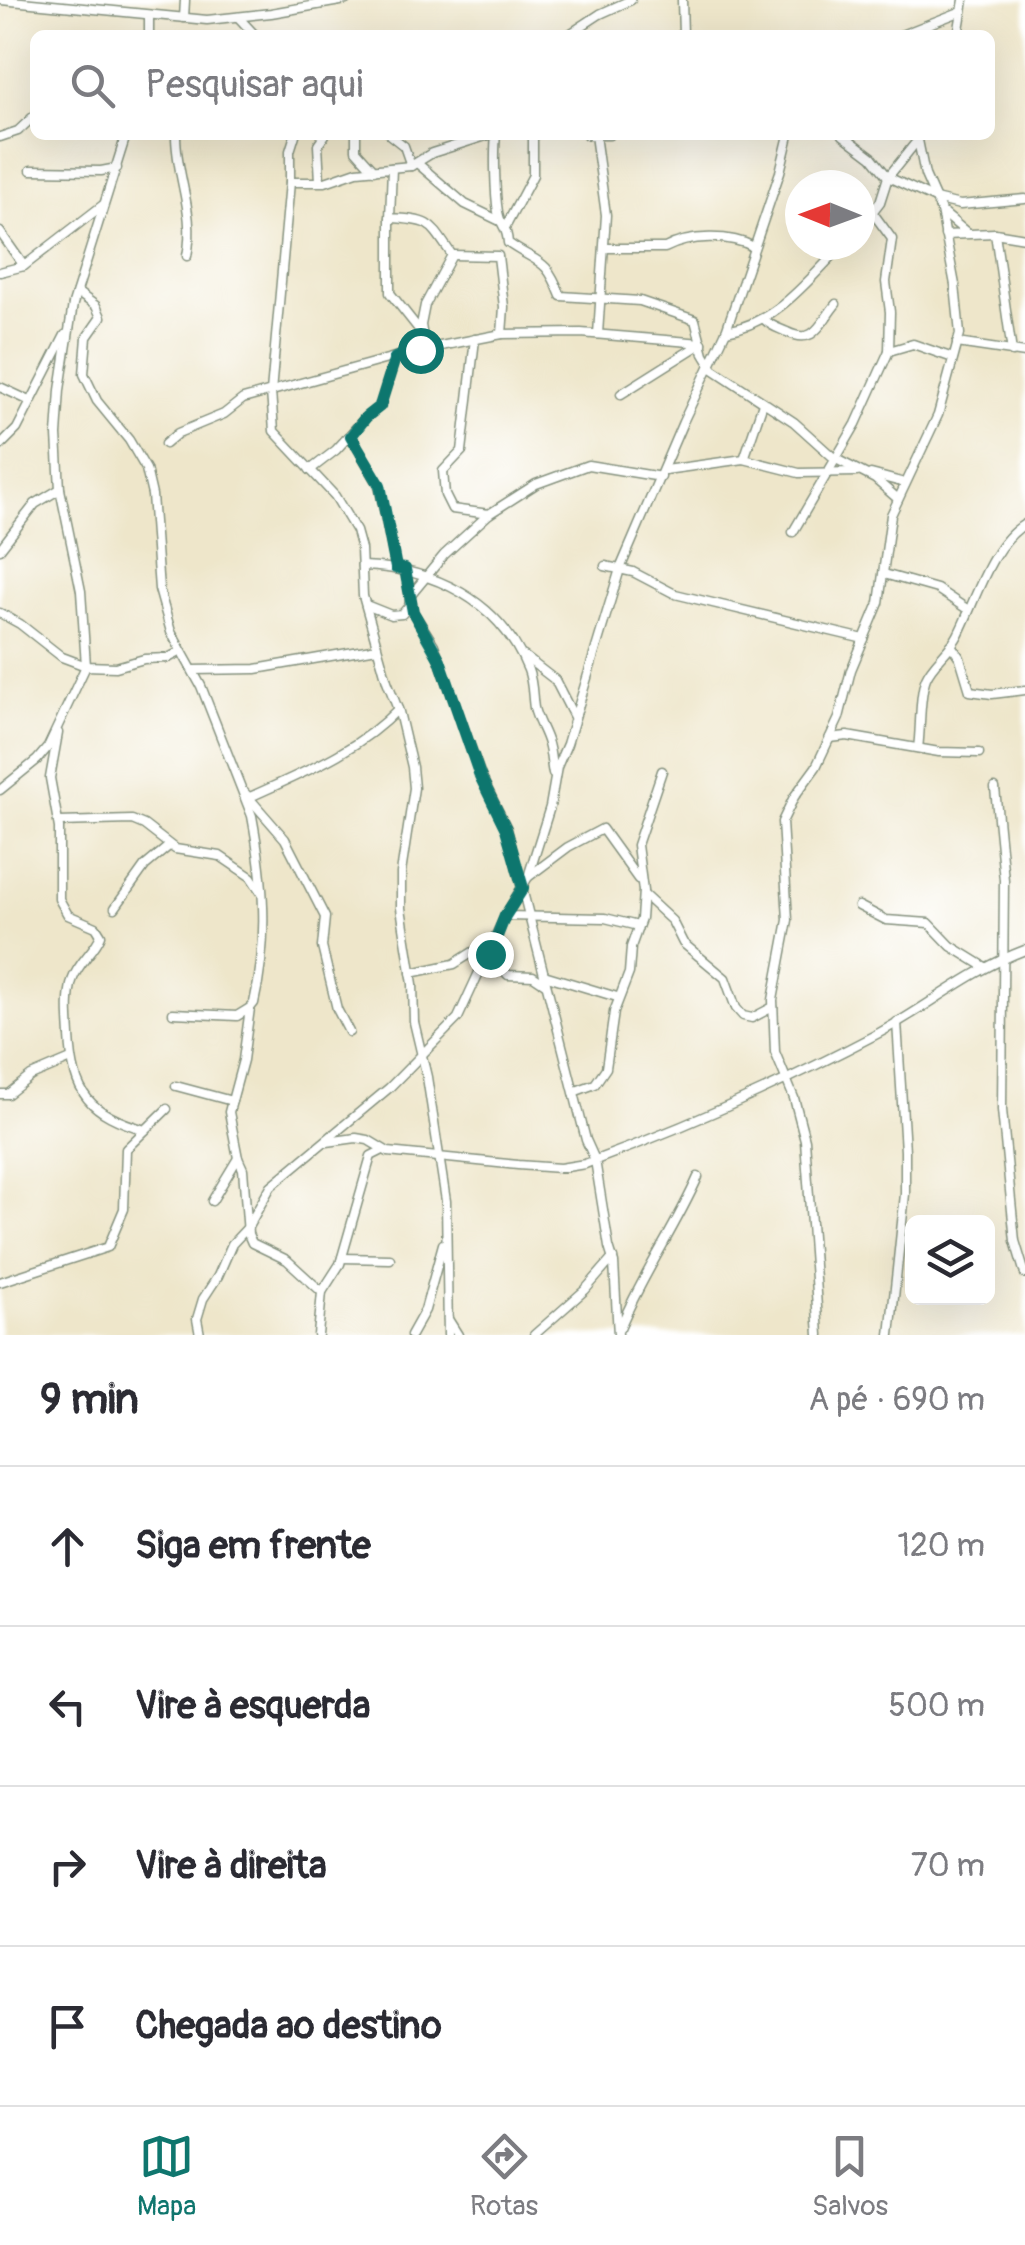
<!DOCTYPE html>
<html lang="pt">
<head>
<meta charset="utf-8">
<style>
	body { margin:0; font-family:Pangolin,sans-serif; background:#f7f7f7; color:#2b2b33 }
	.controls { position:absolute; right:30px; bottom:30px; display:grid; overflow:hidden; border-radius:15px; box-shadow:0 10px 40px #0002 }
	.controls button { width:90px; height:90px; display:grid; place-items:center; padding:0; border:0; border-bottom:2px solid #e1e1e2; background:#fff; color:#2b2b33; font:50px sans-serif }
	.compass { position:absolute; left:785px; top:170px; width:90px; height:90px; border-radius:50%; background:#fff; box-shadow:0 10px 40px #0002; rotate:271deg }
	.stop { position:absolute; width:30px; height:30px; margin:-22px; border:8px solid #0f766e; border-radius:50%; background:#fff }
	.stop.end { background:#0f766e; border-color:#fff; box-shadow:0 2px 10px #0008 }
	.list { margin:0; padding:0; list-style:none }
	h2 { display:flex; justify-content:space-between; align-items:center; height:130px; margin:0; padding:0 40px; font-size:42px }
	h2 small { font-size:32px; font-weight:400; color:#7c7c81 }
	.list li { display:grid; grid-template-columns:65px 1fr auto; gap:30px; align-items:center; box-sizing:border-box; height:160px; padding:0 40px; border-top:2px solid #e1e1e2 }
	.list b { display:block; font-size:38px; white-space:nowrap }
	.list em { font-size:32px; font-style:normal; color:#7c7c81 }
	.icon { flex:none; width:55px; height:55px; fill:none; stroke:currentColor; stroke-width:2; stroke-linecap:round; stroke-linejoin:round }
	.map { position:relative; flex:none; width:1025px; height:1335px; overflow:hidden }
	.search { position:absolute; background:#fff; box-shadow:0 10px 40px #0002; left:30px; right:30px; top:30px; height:110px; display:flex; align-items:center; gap:25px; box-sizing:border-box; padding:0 35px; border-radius:15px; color:#7c7c81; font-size:38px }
	.sheet { height:770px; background:#fff }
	nav { display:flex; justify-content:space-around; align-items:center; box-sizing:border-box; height:140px; border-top:2px solid #e1e1e2; background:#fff; font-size:28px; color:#7c7c81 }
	nav a { display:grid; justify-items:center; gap:5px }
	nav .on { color:#0f766e }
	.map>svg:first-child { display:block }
</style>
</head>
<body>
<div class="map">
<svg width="1025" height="1335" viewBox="0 0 1025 1335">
	<rect width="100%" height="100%" fill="#fff"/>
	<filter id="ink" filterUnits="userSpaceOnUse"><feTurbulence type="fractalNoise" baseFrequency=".01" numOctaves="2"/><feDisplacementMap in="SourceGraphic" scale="20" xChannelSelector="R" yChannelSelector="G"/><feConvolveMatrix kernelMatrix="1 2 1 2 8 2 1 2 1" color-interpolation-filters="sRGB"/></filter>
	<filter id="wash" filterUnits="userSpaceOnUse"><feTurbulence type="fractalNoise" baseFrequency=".0048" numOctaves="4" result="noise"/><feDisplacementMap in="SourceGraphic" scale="40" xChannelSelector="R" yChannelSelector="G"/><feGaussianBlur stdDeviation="2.25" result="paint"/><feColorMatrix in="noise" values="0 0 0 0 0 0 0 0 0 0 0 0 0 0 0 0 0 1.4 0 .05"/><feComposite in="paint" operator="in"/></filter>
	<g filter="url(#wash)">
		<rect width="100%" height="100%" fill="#eee6ca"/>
	</g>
	<g filter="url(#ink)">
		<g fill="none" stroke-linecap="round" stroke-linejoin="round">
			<defs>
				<g id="minor">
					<polyline points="1,0 207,20 271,13 346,0"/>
					<polyline points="682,0 683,35"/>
					<polyline points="238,17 255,35"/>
					<polyline points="184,18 185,0"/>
					<polyline points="149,35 149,15"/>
					<polyline points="568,35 600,14 631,0"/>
					<polyline points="901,35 962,11"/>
					<polyline points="958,35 964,0"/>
					<path d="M176,135C176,177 196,213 187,256"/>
					<polyline points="295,135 290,151 290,182 271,392 274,431 335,496 356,531 361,549 363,596 387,681 399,712 412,767 414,788 401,873 401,908 413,984 414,1022 427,1077 446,1201 448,1335"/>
					<polyline points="356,135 356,150 374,170"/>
					<polyline points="390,135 404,146 411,166"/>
					<path d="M496,135C494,153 495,194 498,212C500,226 507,225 508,243C540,265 545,256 561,296L640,301L695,320L704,354L713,369L794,422L834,458L875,479L898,499"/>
					<polyline points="587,135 609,135"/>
					<polyline points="595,135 606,215 598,334"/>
					<polyline points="843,135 872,157 888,177 935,199 960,205 1025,199"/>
					<polyline points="0,137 18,131 35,115"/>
					<polyline points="417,163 465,204 500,221"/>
					<path d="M392,168L390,218C432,220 430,223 452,255"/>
					<polyline points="31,170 101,171 117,168"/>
					<polyline points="320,181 318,145 325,135"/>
					<polyline points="290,182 325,182 357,171 411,166 432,153 489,135"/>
					<polyline points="941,211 966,232"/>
					<polyline points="873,213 892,239 886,282 890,312 889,351"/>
					<polyline points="390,218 390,293 421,332"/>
					<polyline points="506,226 533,175 533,135"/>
					<polyline points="860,228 880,202 888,177 917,141"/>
					<polyline points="0,232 24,266"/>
					<polyline points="995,233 1012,352"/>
					<polyline points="945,235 995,233 1025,238"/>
					<path d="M605,248H665C689,235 730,234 754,247"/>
					<polyline points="452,255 498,256 504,307 502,334"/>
					<polyline points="0,272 24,266 103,205"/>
					<path d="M77,292L96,306L101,317L87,337L84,374L97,401L129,440L146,469L152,495L159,589L171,632L201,686L252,816C264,880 269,939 254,1003L250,1008L243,1060L229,1112L238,1158L243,1169L248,1234L252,1243L287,1260L322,1292"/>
					<path d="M765,320C772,327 778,328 787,332C815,346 820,323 836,304"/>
					<path d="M726,331C777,323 808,280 843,245"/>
					<polyline points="475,339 462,451 443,471 445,495 452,509 489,514"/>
					<polyline points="957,343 1025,353"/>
					<polyline points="425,350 421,325 425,305 452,255"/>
					<polyline points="0,387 30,401"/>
					<polyline points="621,394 702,343"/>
					<polyline points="351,436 379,485 396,568"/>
					<polyline points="165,444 178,433 224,414 243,399 420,350 502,334 581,333 702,343"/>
					<polyline points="0,446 17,429 65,335"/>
					<polyline points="744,459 763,403"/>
					<polyline points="310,470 336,450 366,417 380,406 395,358"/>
					<polyline points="665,470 744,459 799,473 857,472"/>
					<polyline points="871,474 905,483"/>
					<polyline points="793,532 856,424 889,351 913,344 953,358"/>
					<polyline points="0,549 35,504 60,489"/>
					<path d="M362,566C433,568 500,600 528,670C533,683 532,695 534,708C537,721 545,732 548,744C551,754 551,764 553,774"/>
					<polyline points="605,566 633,572 675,594 864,639"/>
					<polyline points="405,569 413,612 434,645 481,776 507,829 586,1140 595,1160 609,1247 614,1263 618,1335"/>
					<polyline points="884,574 937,589 967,609"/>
					<polyline points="366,605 391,615 402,614 409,606 411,595 444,555 489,514 536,484 588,465 661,477"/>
					<polyline points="0,613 20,624 62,657 86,666 116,667 144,659 168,658 180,652"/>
					<polyline points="951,645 960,658 970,691 992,694 1025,690"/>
					<polyline points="524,656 555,680 574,717"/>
					<polyline points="193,670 256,669 377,648"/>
					<path d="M58,733L50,778L59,828V899L68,915L96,927L101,935C95,951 78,962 72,981C67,999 69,1018 70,1036C73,1095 89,1113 145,1130"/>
					<polyline points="830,738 847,736 939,752 979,753"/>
					<path d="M918,748C921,729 919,695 926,678C932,663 950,651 958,635C976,600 990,545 1025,524"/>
					<polyline points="995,788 1004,880 1002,1110 1015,1241 1025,1274"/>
					<polyline points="0,790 37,760 48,747 86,666 81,591 60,489 57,435 60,390 73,304 126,135"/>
					<polyline points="244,792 285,839 325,917 322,947 337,1009 349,1032"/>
					<path d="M250,797C302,773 357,752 398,709"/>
					<polyline points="59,822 132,820 144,825 175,849 220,856 251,877 261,892"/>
					<polyline points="528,877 568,847 602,829 638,879"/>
					<polyline points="644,895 672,921 683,943 725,978 736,1008 743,1016 752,1018 773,1007"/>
					<polyline points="859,906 886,920 929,923 951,946 985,967"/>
					<polyline points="115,908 145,866 169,846"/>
					<polyline points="505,916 605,918 638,926"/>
					<polyline points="411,973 454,964 473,952 489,955 508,975 533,976 545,984"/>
					<polyline points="544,975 617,997"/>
					<polyline points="173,1013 237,1016 250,1008"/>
					<polyline points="176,1086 232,1101"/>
					<polyline points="576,1091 595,1084 606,1068 614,1012 629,973 631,947 641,919 643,891 637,845 662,771"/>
					<polyline points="0,1094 8,1094 31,1076 71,1059"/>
					<path d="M327,1142L356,1138L368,1140L388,1152L518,1165L560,1168L585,1164C686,1127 784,1083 879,1033C929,1006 971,970 1025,950"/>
					<polyline points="212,1201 238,1158"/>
					<polyline points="342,1258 390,1259"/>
					<polyline points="0,1282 108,1247 124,1209 126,1149 167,1109"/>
					<polyline points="448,1319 458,1335"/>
					<path d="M620,1328C642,1275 675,1229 698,1177"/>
					<polyline points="200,1335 197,1319 203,1299 218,1276 232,1244 248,1227 271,1186 389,1088 458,1018 505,916 528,877 550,807 557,767 567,744 620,569 683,422 726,331 780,172 789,135"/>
					<polyline points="318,1335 322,1292 340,1264 371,1156 383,1150"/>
					<polyline points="411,1335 425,1310 443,1244"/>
					<polyline points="534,1335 585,1290 613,1258"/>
					<polyline points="819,1335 805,1140 794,1098 775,1052 773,1000 788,920 782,822 794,797 816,767 839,718 851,670 879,603 891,515 938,415 960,334 955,285 941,211 925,175 917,135"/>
					<polyline points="890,1335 905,1194 905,1151 897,1022"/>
				</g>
			</defs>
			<!-- minor casing -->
			<use href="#minor" stroke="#86927f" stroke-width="11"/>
			<!-- minor -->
			<use href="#minor" stroke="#fff" stroke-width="8"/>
		</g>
	</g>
	<g fill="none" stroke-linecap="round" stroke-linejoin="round" filter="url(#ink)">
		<!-- route -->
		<polyline stroke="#0f766e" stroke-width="12" points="420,350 395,358 380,406 366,417 351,436 380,485 396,568 405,569 413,612 440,660 480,776 506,829 523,888 505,916 490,954"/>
	</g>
</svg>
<div class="controls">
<button><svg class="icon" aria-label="layers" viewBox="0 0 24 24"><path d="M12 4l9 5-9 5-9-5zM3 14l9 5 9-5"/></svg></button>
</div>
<svg class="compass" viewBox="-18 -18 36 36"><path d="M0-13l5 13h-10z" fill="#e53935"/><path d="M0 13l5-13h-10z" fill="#7c7c81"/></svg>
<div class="stop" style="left:420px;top:350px"></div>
<div class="stop end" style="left:490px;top:954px"></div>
<div class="search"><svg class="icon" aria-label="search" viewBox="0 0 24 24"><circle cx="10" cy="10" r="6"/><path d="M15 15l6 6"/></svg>Pesquisar aqui</div>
</div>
<section class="sheet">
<h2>9 min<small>A pé · 690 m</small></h2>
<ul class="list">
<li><svg class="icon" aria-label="ahead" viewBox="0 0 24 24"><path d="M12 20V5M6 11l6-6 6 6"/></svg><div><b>Siga em frente</b></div><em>120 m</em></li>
<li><svg class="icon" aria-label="left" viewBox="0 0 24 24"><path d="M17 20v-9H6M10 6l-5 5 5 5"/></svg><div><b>Vire à esquerda</b></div><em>500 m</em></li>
<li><svg class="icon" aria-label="right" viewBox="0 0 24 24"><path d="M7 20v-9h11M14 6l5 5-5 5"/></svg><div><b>Vire à direita</b></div><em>70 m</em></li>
<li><svg class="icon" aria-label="arrive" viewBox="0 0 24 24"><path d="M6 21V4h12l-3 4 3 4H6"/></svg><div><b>Chegada ao destino</b></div></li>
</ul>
</section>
<nav>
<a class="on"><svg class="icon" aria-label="map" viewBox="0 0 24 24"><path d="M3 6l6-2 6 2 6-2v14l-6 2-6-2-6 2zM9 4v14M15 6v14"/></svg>Mapa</a>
<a><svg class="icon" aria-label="directions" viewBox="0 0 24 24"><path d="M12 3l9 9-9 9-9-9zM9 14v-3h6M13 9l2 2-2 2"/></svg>Rotas</a>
<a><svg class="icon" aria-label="saved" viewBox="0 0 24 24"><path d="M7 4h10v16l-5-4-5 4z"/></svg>Salvos</a>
</nav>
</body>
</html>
